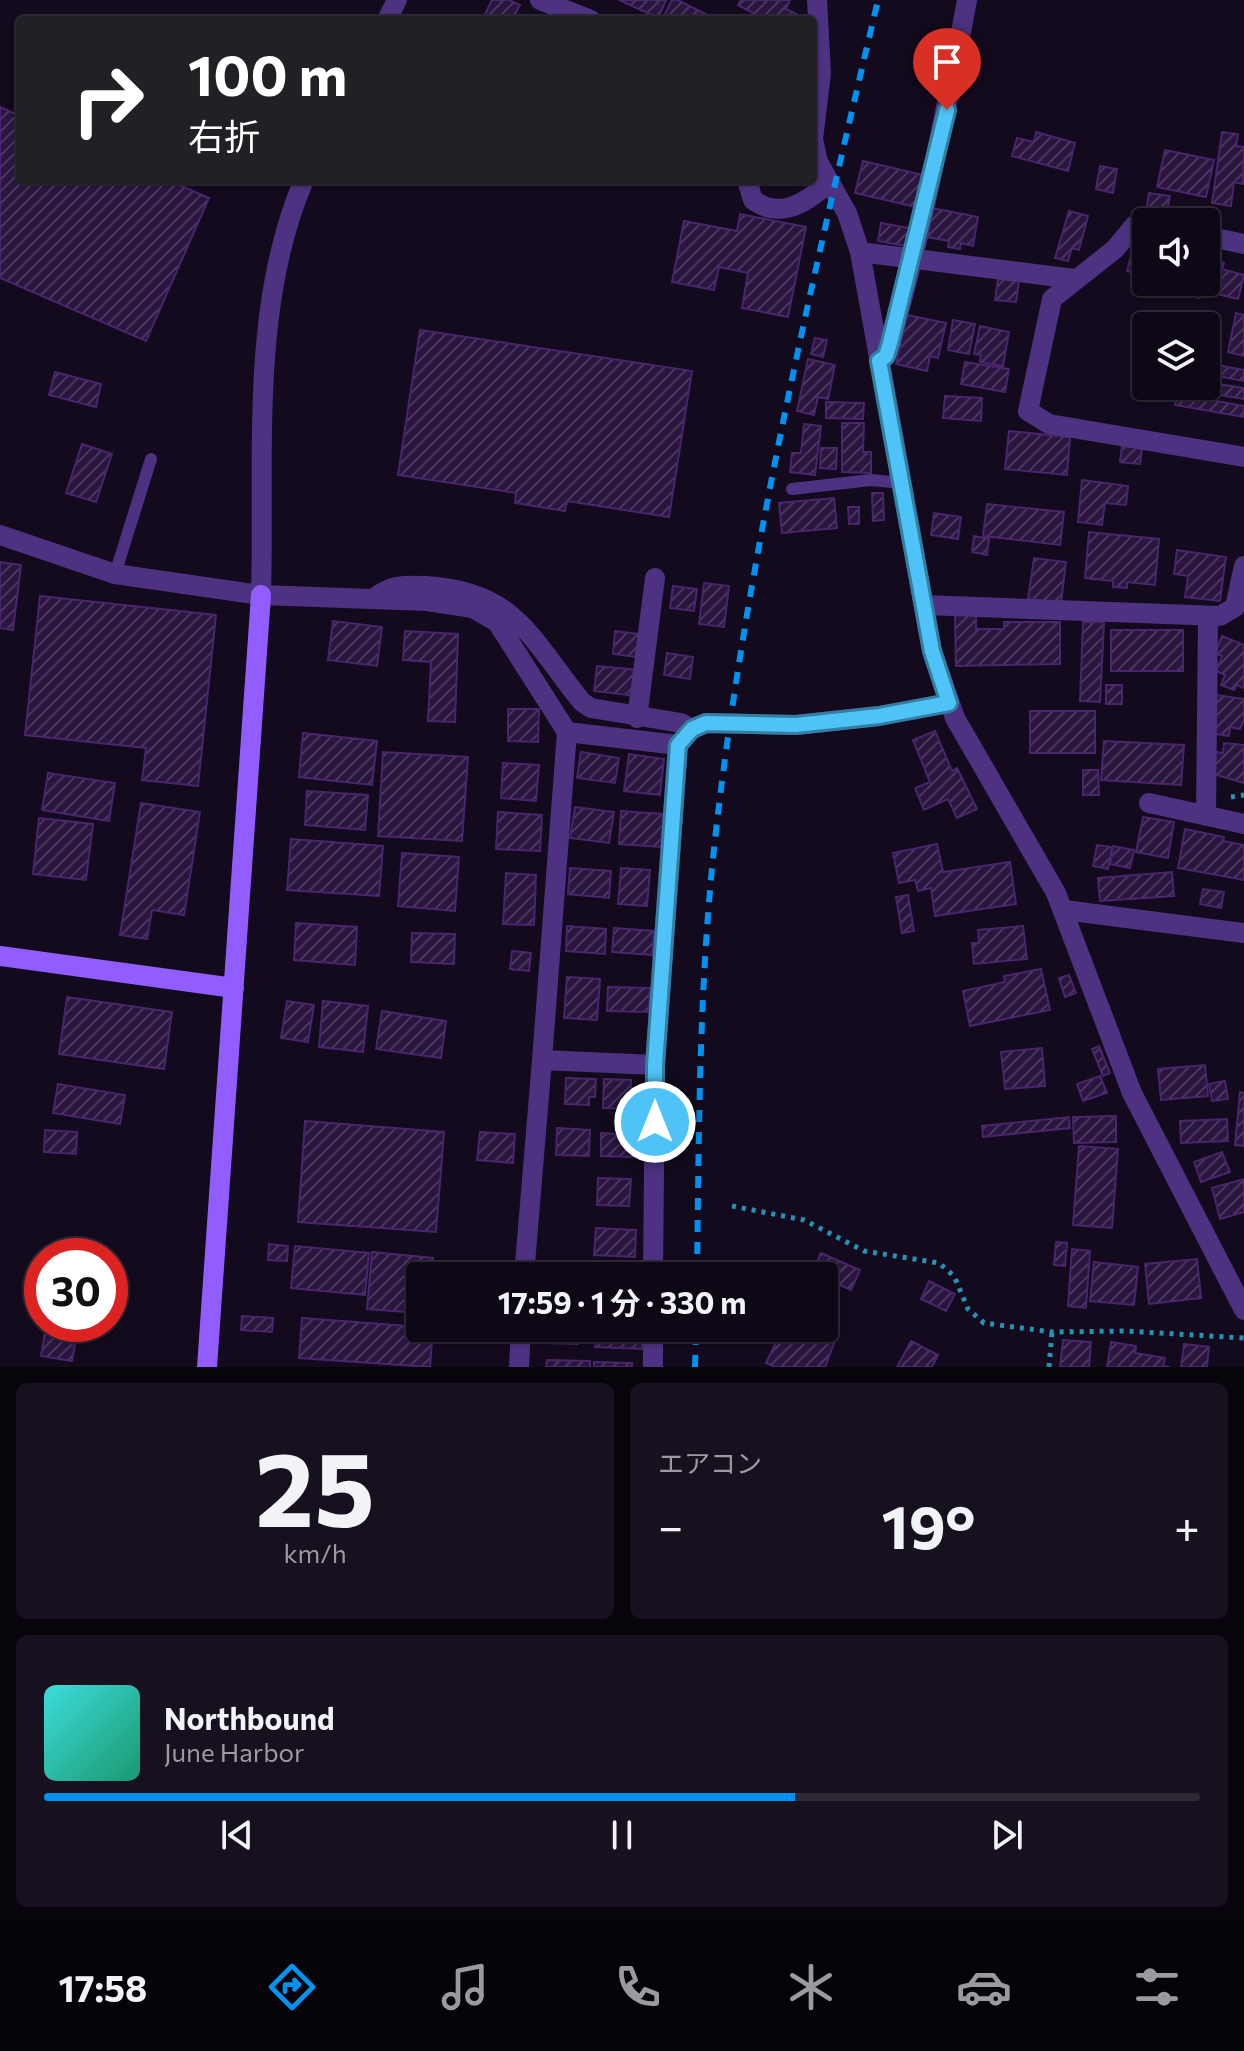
<!DOCTYPE html>
<html lang="ja">
<head>
<meta charset="utf-8">
<style>
	body { margin:0; font-family:Commissioner,"Noto Sans JP",sans-serif; background:#17111f; color:#f1f3f6; height:100vh; display:flex; flex-direction:column; font-size:30px; white-space:nowrap }
	* { box-sizing:border-box; margin:0 }
	p { font-size:26px; color:#9b9aa1 }
	.icon { flex:none; width:44px; height:44px; fill:none; stroke:currentColor; stroke-width:2; stroke-linecap:round; stroke-linejoin:round }
	.map { position:relative; height:1367px; overflow:hidden }
	.sheet { display:flex; flex-direction:column; gap:16px; padding:16px; background:#08040c; flex:1 }
	.sheet>* { flex:none }
	.banner { position:absolute; left:16px; top:16px; width:800px; height:168px; border-radius:8px; box-shadow:0 2px 6px #0004,0 0 0 2px #2e2935; background:#202124; color:#fff; overflow:hidden }
	.controls { position:absolute; left:1132px; top:208px; display:grid; gap:16px }
	.controls a { display:grid; place-items:center; width:88px; height:88px; border-radius:8px; background:#0e0816; box-shadow:0 2px 6px #0004,0 0 0 2px #2e2935; font-size:40px }
	.speed { position:absolute; left:24px; top:1238px; display:flex; gap:16px; font-size:40px; font-weight:700; text-align:center }
	.speed>* { display:grid; place-content:center; width:104px; height:104px; border-radius:50%; background:#0e0816; box-shadow:0 2px 6px #0004,0 0 0 2px #2e2935; line-height:1 }
	.speed .limit { border:12px solid #d22; background:#fff; color:#111 }
	.pin { position:absolute; display:grid; place-items:center; width:68px; height:68px; color:#fff; margin:-82px -34px; border-radius:50% 50% 50% 0; rotate:-45deg; box-shadow:0 0 8px #0007 }
	.pin .icon { rotate:45deg }
	.me { position:absolute; width:88px; margin:-44px; rotate:0deg; stroke-linejoin:round; filter:drop-shadow(0 0 6px #0008) }
	.turn { display:flex; align-items:center; gap:28px; height:168px; padding:0 40px; font-size:36px }
	.turn .icon { width:104px; height:104px; stroke-width:2.5 }
	.turn b { display:block; font-size:56px; line-height:68px }
	.big { font-size:60px; font-weight:700; line-height:1.1 }
	.sheet .tile { flex:1; display:flex; flex-direction:column; justify-content:center; gap:12px; min-width:0; padding:0 28px; border-radius:12px; background:#17111f }
	.sheet .dial { align-items:center; gap:0 }
	.dial b { font-size:104px; line-height:1 }
	.song { display:flex; align-items:center; gap:24px }
	.cover { width:96px; height:96px; border-radius:12px; background:linear-gradient(135deg,hsl(180 70% 55%),hsl(160 70% 35%)) }
	.played { height:8px; border-radius:4px; background:linear-gradient(90deg,#0092f1 65%,#2e2935 65%) }
	.keys { display:flex; justify-content:space-around; direction:ltr }
	.heat { display:flex; justify-content:space-between; align-items:center; font-size:44px; direction:ltr }
	.sheet .tiles { flex:1; display:grid; gap:16px; grid-template-columns:1fr 1fr }
	.tile:last-child { grid-column:span 2 }
	.trip { position:absolute; left:406px; top:1262px; width:432px; height:80px; border-radius:8px; background:#0e0816; box-shadow:0 2px 6px #0004,0 0 0 2px #2e2935; font-weight:700; line-height:80px; text-align:center }
	.menu { display:flex; height:128px; justify-content:space-around; align-items:center; background:#060309; color:#9b9aa1 }
	.menu .icon { width:56px; height:56px }
	.menu .current { color:#0092f1 }
	.menu b { font-size:36px; color:#f1f3f6 }
	.map>svg:first-child { display:block }
	.building { fill:url(#building-hatch); stroke:#49256d; stroke-width:2 }
	.lines { fill:none; stroke-linecap:round; stroke-linejoin:round }
	.path { stroke:#2493b5; stroke-width:5; stroke-dasharray:4 6; stroke-linecap:butt }
	.lane { stroke:#4c3280; stroke-width:12 }
	.street { stroke:#4c3280; stroke-width:20 }
	.secondary { stroke:#915dff; stroke-width:20 }
	.rail { stroke:#0092f1; stroke-width:6; stroke-dasharray:12 10; stroke-linecap:butt }
	.route-casing { stroke:#337fa1; stroke-width:20 }
	.route { stroke:#4fc3f7; stroke-width:14 }
</style>
</head>
<body>
<div class="map">
<svg width="1244" height="1367" viewBox="0 0 1244 1367">
	<defs>
		<pattern id="building-hatch" width="6" height="6" patternUnits="userSpaceOnUse" patternTransform="scale(2)"><rect width="6" height="6" fill="#2a153f"/><path d="M-1 1l2-2M0 6l6-6M5 7l2-2" fill="none" stroke="#48365c"/></pattern>
	</defs>
	<rect width="100%" height="100%" fill="#130a1d"/>
	<!-- building -->
	<path class="building" d="M492,0H509L520,5L515,14L527,20H482Z
		M619,0H666L658,18Z
		M672,0H678L715,19L662,20Z
		M741,0H790L786,9L804,18L766,20L738,5Z
		M0,107L20,116V180H168L209,198L146,341L0,278Z
		M1036,132L1075,143L1068,171L1012,156L1017,138L1034,142Z
		M1222,132L1238,134L1236,146L1244,147L1243,184L1234,182L1231,206L1212,203Z
		M1165,150L1214,160L1206,197L1157,187Z
		M863,161L923,175L916,207L855,193Z
		M1100,166L1117,169L1113,193L1096,189Z
		M1149,193L1170,196L1165,221L1145,217Z
		M932,208L978,217L973,246L961,243L960,249L948,247L949,241L926,237Z
		M1069,211L1088,216L1079,250L1072,248L1068,261L1055,258Z
		M740,214L806,227L788,317L742,308L748,273L719,267L714,290L672,282L684,221L737,231Z
		M881,223L909,228L906,246L878,241Z
		M1136,238L1146,240V276L1127,271Z
		M1206,259L1224,263L1222,269L1244,275L1238,299L1201,290L1199,298L1160,287L1161,282H1206Z
		M998,279L1019,281L1016,302L995,300Z
		M1236,313L1244,315V356L1228,352Z
		M907,315L946,323L938,358L930,356L927,371L896,364Z
		M953,320L975,324L969,354L948,350Z
		M980,326L1009,332L1003,366L980,362L981,355L974,354Z
		M420,330L692,371L669,517L567,501L565,511L515,503L516,493L398,475Z
		M815,338L827,340L823,357L811,354Z
		M808,359L835,365L828,399L818,397L814,415L797,411Z
		M965,362L1009,369L1005,392L961,384Z
		M1206,363L1244,370V381L1206,374Z
		M55,372L101,384L96,407L49,395Z
		M1206,382L1244,388V399L1178,388L1206,386Z
		M1177,394L1244,406V417L1175,405Z
		M945,396L982,398L981,421L943,418Z
		M826,402L864,403L863,419L826,418Z
		M842,423H864L863,452H871V473L842,472Z
		M804,424L821,426L815,475L790,472L792,453H801Z
		M1009,431L1070,437L1067,475L1005,469Z
		M82,444L112,454L96,502L66,493Z
		M1122,446L1142,448L1140,464L1120,462Z
		M821,448H837L836,469L820,468Z
		M1082,480L1128,486L1126,505L1105,503L1102,525L1078,522Z
		M872,493H883L884,520L873,521Z
		M834,498L837,528L782,533L779,503Z
		M987,504L1064,512L1060,545L983,536Z
		M848,507H859V524H849Z
		M934,513L961,517L958,539L931,535Z
		M1089,532L1159,539L1155,585L1127,582V588L1113,587V581L1085,578Z
		M974,536L989,539L987,555L972,552Z
		M1177,550L1226,557L1220,601L1185,597L1188,576L1174,574Z
		M1034,558L1066,562L1061,603L1028,599Z
		M0,562L21,565L13,630L0,628Z
		M704,583L729,586L724,627L699,624Z
		M673,586L697,589L694,611L670,608Z
		M40,596L216,615L198,786L142,780L146,748L25,735Z
		M955,615H976V629H1004V622H1060V664L956,666Z
		M333,621L382,627L377,666L328,660Z
		M1083,622H1104L1100,702L1080,701Z
		M1111,630H1183V671H1111Z
		M405,631L458,634L455,722L428,721L431,662L403,660Z
		M615,631L639,634L636,657L613,654Z
		M1222,636L1244,645V688L1237,685L1234,690L1221,685L1225,675L1216,671L1222,656L1215,653Z
		M667,653L693,657L690,679L664,675Z
		M597,666L638,670L635,696L594,691Z
		M1106,685H1122V704H1106Z
		M1216,695L1244,699V720L1240,729L1230,727L1229,736L1215,734Z
		M508,709H539L538,742L508,741Z
		M1030,711H1095V753H1030Z
		M935,731L952,771L957,768L977,809L957,818L948,799L924,810L915,788L930,782L913,740Z
		M303,733L377,741L372,785L299,777Z
		M1104,741L1184,745L1181,785L1101,780Z
		M1224,743L1244,745V783L1213,774L1216,752L1223,753Z
		M383,752L468,757L462,841L378,836Z
		M581,752L619,758L615,783L577,778Z
		M629,754L664,759L660,795L624,791Z
		M503,763L539,765L536,801L501,798Z
		M1083,770H1098L1099,795H1083Z
		M48,773L115,783L109,821L42,810Z
		M307,791L368,795L365,830L305,825Z
		M141,803L200,812L184,915L152,910L147,939L120,935Z
		M575,807L614,812L609,843L570,838Z
		M621,811L663,814L661,847L619,844Z
		M498,812L542,815L540,851L496,849Z
		M1143,817L1174,822L1168,858L1136,852Z
		M39,818L93,824L86,880L33,874Z
		M1185,829L1224,837L1223,841L1244,845V880L1178,868Z
		M291,839L383,846L379,896L287,890Z
		M937,844L943,872L1010,862L1016,904L935,916L931,888L918,891L915,880L899,883L893,853Z
		M1097,845L1112,847L1108,869L1093,866Z
		M1113,846L1134,850L1130,868L1110,864Z
		M402,853L459,857L455,911L398,906Z
		M570,868L611,871L609,898L568,894Z
		M621,868L650,870L647,906L618,904Z
		M1172,872L1174,896L1100,901L1098,878Z
		M506,873L536,875L534,925L503,924Z
		M1203,889L1224,892L1221,908L1200,904Z
		M908,895L914,931L902,933L896,897Z
		M296,923L357,927L355,965L294,960Z
		M567,926L606,929L605,954L566,951Z
		M1023,926L1027,959L974,964L972,943H979L978,930Z
		M614,928L654,931L652,955L612,952Z
		M412,933L455,934L454,964L411,962Z
		M512,951L531,953L529,971L510,969Z
		M1041,969L1050,1010L970,1026L963,991L1005,982L1004,976Z
		M1069,975L1076,993L1065,997L1059,978Z
		M567,977L600,979L597,1020L564,1018Z
		M608,987L650,988L649,1012L607,1011Z
		M67,997L172,1012L164,1069L59,1054Z
		M287,1001L314,1005L308,1042L281,1038Z
		M323,1001L368,1006L363,1052L319,1047Z
		M382,1011L446,1021L441,1058L376,1049Z
		M1099,1046L1110,1073L1103,1076L1092,1049Z
		M1042,1048L1045,1086L1005,1089L1001,1052Z
		M1205,1065L1208,1096L1161,1100L1158,1069Z
		M1100,1076L1107,1093L1083,1101L1077,1084Z
		M566,1078L596,1079L595,1097H589V1105L565,1104Z
		M604,1079L631,1080L630,1109L603,1108Z
		M1225,1081L1228,1099L1212,1101L1209,1084Z
		M58,1084L125,1095L120,1124L53,1113Z
		M1240,1092L1244,1093V1146L1235,1145Z
		M1116,1116V1142L1074,1143L1073,1117Z
		M1069,1117L1070,1128L983,1137L982,1126Z
		M1227,1119L1228,1141L1181,1143L1180,1121Z
		M305,1121L444,1132L436,1232L298,1222Z
		M557,1128L590,1130L589,1156L556,1155Z
		M45,1130L77,1132L76,1154L44,1152Z
		M480,1132L515,1134L513,1163L477,1160Z
		M601,1133L634,1135V1157L601,1156Z
		M1079,1146L1118,1149L1112,1228L1073,1225Z
		M1222,1152L1230,1172L1201,1182L1194,1162Z
		M598,1178L631,1179L629,1206L597,1205Z
		M1244,1179V1212L1220,1219L1212,1188Z
		M596,1228L636,1230L635,1257L594,1255Z
		M1056,1242L1067,1243L1065,1266L1054,1265Z
		M269,1244L288,1246L287,1261L268,1260Z
		M295,1246L369,1253L365,1295L291,1288Z
		M1072,1249L1090,1251L1086,1308L1068,1306Z
		M372,1252L433,1258L432,1276H420V1313L367,1309Z
		M821,1253L860,1270L851,1290L812,1273Z
		M1197,1259L1201,1298L1149,1304L1145,1264Z
		M1094,1262L1138,1267L1134,1305L1090,1301Z
		M929,1281L955,1294L946,1311L921,1299Z
		M242,1316L273,1318L272,1332L241,1330Z
		M302,1318L433,1328L430,1367L299,1358Z
		M548,1328H579L578,1344L547,1343Z
		M596,1328H643L642,1349L595,1347Z
		M783,1328H816L836,1338L825,1367H775L766,1363Z
		M45,1332L76,1338L72,1361L41,1356Z
		M1063,1340L1091,1342L1089,1367H1060Z
		M911,1341L938,1355L932,1367H897Z
		M1111,1342L1136,1346L1135,1353L1165,1358L1163,1366L1170,1367H1107Z
		M1184,1344L1209,1347L1207,1367H1181Z
		M547,1360L590,1361V1367H546Z
		M594,1362L632,1363V1367H594Z"/>
	<g class="lines">
		<!-- path -->
		<path class="path" d="M1231,797L1244,795
			M732,1206L804,1220L864,1251L939,1263L954,1276L968,1309L984,1323L1052,1332L1126,1331L1244,1338
			M1049,1367L1052,1332"/>
		<!-- lane -->
		<path class="lane" d="M792,489L871,480L902,483
			M115,574L151,459"/>
		<!-- street -->
		<path class="street" d="M540,0L591,20
			M817,0L821,73L813,139L818,162L847,213L860,252L932,651L955,718L1056,893L1132,1093L1244,1310
			M387,20L397,0
			M747,180L753,200C780,220 806,203 828,183
			M1146,224L1135,225L1115,249L1052,299L1028,411L1049,424L1244,457
			M1206,236L1244,244
			M860,252L1074,279
			M879,361C900,348 959,45 967,0
			M0,535L115,574L261,595L427,601L473,608L497,622L567,732L678,745L692,729L706,723L796,725L879,716L949,703
			M261,595C265,460 249,307 304,180
			M373,599C390,585 404,585 425,586C516,591 530,638 582,702L591,708L681,723L692,729
			M924,605L1220,616L1235,607L1244,566
			M637,718L655,578
			M567,732L542,1060L655,1065L678,745
			M1149,803L1244,824
			M1206,815L1208,616
			M1064,910L1244,933
			M524,1276L542,1060
			M653,1276L655,1065
			M519,1367L521,1328
			M653,1367V1328"/>
		<!-- secondary -->
		<path class="secondary" d="M0,956L234,988
			M207,1367L261,595"/>
		<!-- rail -->
		<path class="rail" d="M697,1276C699,1125 699,972 717,822C750,543 814,272 878,0
			M695,1367L696,1328"/>
	</g>
	<g class="lines">
		<!-- route casing -->
		<g class="route-casing">
			<path id="route" d="M655,1122V1065L678,745L692,729L706,723L796,725L879,716L949,703L932,651L879,361L886,356L890,343L947,110"/>
		</g>
		<!-- route -->
		<use href="#route" class="route"/>
	</g>
</svg>
<div class="controls">
<a><svg class="icon" aria-label="sound" viewBox="0 0 24 24"><path d="M4 9h4l5-4v14l-5-4H4zM17 9q2 3 0 6"/></svg></a>
<a><svg class="icon" aria-label="layers" viewBox="0 0 24 24"><path d="M12 4l9 5-9 5-9-5zM3 14l9 5 9-5"/></svg></a>
</div>
<div class="speed"><div class="limit">30</div></div>
<div class="pin" style="left:947px;top:110px;background:#d93025"><svg class="icon" aria-label="arrive" viewBox="0 0 24 24"><path d="M6 21V4h12l-3 4 3 4H6"/></svg></div>
<svg class="me" style="left:655px;top:1122px" viewBox="-20 -20 40 40"><circle r="17" fill="#4fc3f7" stroke="#fff" stroke-width="3"/><path d="M0-11L8 9 0 5-8 9z" fill="#fff"/></svg>
<div class="trip">17:59 · 1 分 · 330 m</div>
<div class="banner">
<div class="turn"><svg class="icon" aria-label="right" viewBox="0 0 24 24"><path d="M7 20v-9h11M14 6l5 5-5 5"/></svg><div><b>100 m</b>右折</div></div>
</div>
</div>
<section class="sheet">
<div class="tiles">
<div class="tile dial"><b>25</b><p>km/h</p></div>
<div class="tile"><p>エアコン</p>
<div class="heat"><a>−</a><b class="big">19°</b><a>+</a></div>
</div>
<div class="tile">
<div class="song"><i class="cover"></i><div><b>Northbound</b><p>June Harbor</p></div></div>
<div class="played"></div>
<div class="keys"><svg class="icon" aria-label="previous" viewBox="0 0 24 24"><path d="M18 5L8 12l10 7zM5 5v14"/></svg><svg class="icon" aria-label="pause" viewBox="0 0 24 24"><path d="M8 5v14M16 5v14"/></svg><svg class="icon" aria-label="next" viewBox="0 0 24 24"><path d="M6 5l10 7-10 7zM19 5v14"/></svg></div>
</div>
</div>
</section>
<nav class="menu">
<b>17:58</b>
<svg class="icon current" aria-label="directions" viewBox="0 0 24 24"><path d="M12 3l9 9-9 9-9-9zM9 14v-3h6M13 9l2 2-2 2"/></svg>
<svg class="icon" aria-label="music" viewBox="0 0 24 24"><path d="M9 18V5l10-2v13"/><circle cx="6" cy="18" r="3"/><circle cx="16" cy="16" r="3"/></svg>
<svg class="icon" aria-label="phone" viewBox="0 0 24 24"><path d="M5 4h4l2 5-3 2q2 4 5 5l2-3 5 2v4C11 20 4 13 5 4z"/></svg>
<svg class="icon" aria-label="climate" viewBox="0 0 24 24"><path d="M12 3v18M4 7l16 10M4 17L20 7"/></svg>
<svg class="icon" aria-label="car" viewBox="0 0 24 24"><path d="M5 17H2v-5l4-1 3-4h7l3 4 3 1v5h-3M9 17h6M6 11h13"/><circle cx="7" cy="17" r="2"/><circle cx="17" cy="17" r="2"/></svg>
<svg class="icon" aria-label="filters" viewBox="0 0 24 24"><path d="M4 7h16M4 17h16"/><circle cx="9" cy="7" r="2"/><circle cx="15" cy="17" r="2"/></svg>
</nav>
</body>
</html>
